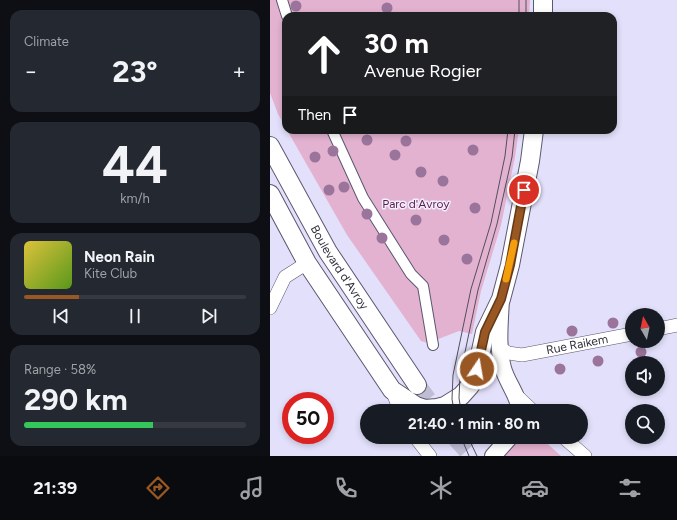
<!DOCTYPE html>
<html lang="en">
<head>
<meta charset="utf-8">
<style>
	body { margin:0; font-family:Figtree,sans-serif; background:#242831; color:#f1f3f6; height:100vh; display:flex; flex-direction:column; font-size:15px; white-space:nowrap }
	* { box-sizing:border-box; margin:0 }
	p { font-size:13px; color:#9ea1a6 }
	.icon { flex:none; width:22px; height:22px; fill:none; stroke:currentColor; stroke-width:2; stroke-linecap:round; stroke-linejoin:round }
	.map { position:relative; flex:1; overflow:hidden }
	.details { display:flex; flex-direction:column; gap:10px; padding:10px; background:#0d0f14; width:270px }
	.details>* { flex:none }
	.banner { position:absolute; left:12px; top:12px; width:335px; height:122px; border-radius:12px; box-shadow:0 2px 6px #0003; background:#202124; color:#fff; overflow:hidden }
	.needle { width:26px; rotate:351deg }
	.fabs { position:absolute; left:355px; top:308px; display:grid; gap:8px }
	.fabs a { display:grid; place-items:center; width:40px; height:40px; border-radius:50%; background:#171b24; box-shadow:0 2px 6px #0003; font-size:20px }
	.speed { position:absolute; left:12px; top:392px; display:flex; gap:8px; font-size:20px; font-weight:700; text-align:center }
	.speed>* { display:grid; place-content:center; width:52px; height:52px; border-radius:50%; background:#171b24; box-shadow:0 2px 6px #0003; line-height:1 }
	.speed .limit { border:6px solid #d22; background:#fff; color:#111 }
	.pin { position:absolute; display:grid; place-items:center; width:34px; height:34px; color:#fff; margin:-17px; border:2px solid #fff; border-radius:50%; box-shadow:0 1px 4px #0007 }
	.me { position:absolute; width:44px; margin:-22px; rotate:12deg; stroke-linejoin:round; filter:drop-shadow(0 0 3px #0008) }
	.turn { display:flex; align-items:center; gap:14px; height:84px; padding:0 16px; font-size:18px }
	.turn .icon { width:52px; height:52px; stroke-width:2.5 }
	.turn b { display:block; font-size:28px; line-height:34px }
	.then { display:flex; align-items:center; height:38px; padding:0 16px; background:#0003; gap:8px; font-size:15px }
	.big { font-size:30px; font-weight:700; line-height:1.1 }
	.details .widget { flex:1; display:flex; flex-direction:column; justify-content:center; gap:6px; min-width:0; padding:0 14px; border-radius:12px; background:#242831 }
	.details .dial { align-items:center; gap:0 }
	.dial b { font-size:52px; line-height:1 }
	.song { display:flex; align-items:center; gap:12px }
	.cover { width:48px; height:48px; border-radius:6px; background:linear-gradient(135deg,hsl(50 70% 55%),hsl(90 70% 35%)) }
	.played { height:4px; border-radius:2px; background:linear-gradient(90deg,#985723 25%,#363941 25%) }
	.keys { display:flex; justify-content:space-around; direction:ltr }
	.heat { display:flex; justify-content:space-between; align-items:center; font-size:22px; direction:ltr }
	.charge { height:6px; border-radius:3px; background:linear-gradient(90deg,#34c759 58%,#363941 0) }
	.trip { position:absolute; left:90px; top:404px; width:228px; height:40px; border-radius:20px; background:#171b24; box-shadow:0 2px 6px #0003; font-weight:700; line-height:40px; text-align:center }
	.tabs { display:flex; height:64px; justify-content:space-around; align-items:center; background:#090b0e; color:#9ea1a6 }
	.tabs .icon { width:28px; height:28px }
	.tabs .selected { color:#985723 }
	.tabs b { font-size:18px; color:#f1f3f6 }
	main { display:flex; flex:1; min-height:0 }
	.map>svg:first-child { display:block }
	.green { fill:#e3b2d0 }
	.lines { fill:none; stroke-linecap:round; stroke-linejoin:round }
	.secondary-tunnel { stroke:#bfbdd4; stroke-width:18; stroke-dasharray:18 9; stroke-linecap:butt }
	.pedestrian-casing { stroke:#5b576e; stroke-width:12 }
	.minor-casing { stroke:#5b576e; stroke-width:14 }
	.tertiary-casing { stroke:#5b576e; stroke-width:18 }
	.secondary-casing { stroke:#5b576e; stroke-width:20 }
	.pedestrian { stroke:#fff; stroke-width:10 }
	.minor { stroke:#fff; stroke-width:13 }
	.tertiary { stroke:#fff; stroke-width:16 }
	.secondary { stroke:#fff; stroke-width:18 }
	.tram { stroke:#51505d; stroke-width:1 }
	.tree { fill:#9b749b }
	.route-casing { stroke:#633917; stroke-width:10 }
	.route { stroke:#985723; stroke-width:7 }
	.slow { stroke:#f59e0b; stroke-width:7 }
	.labels { text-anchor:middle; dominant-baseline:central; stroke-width:3; stroke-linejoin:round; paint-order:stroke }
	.park-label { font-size:12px; fill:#601c4c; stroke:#f0eeff }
	.street-label { font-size:12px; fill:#31303a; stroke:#f0eeff }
</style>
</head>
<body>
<main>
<section class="details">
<div class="widget"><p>Climate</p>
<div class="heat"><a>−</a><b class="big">23°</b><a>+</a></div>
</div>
<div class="widget dial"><b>44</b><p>km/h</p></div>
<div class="widget">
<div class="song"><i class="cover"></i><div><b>Neon Rain</b><p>Kite Club</p></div></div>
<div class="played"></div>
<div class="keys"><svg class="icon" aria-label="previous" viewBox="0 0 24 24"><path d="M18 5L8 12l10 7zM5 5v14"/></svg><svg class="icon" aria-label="pause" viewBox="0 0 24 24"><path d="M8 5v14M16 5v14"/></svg><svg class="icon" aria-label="next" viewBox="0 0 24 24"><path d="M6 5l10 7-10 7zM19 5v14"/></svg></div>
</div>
<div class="widget"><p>Range · 58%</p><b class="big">290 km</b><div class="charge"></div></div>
</section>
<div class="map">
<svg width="407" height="456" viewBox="0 0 407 456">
	<rect width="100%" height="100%" fill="#e3e0fb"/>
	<!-- green -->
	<path class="green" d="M0,0H260L259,16H16V128L8,114L0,93Z
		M17,130H249L245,157L231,225L211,291L202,334L189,331L158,343L151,341L77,235Z
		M235,437H270L291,456H219Z"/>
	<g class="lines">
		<!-- secondary-tunnel -->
		<path class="secondary-tunnel" d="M147,385L166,411
			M185,437L202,456"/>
		<!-- pedestrian casing -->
		<g class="pedestrian-casing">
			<path id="pedestrian" d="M12,0L17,16
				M62,130L93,198L141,274L153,286L163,345"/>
		</g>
		<!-- minor casing -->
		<g class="minor-casing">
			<g id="minor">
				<path d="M0,308L15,277L37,263"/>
				<path d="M388,329L407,325"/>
				<path id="s1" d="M229,347L238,353L252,355L362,334"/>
				<path d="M122,390L130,411"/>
				<path d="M246,395L263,411"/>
				<path d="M145,437L160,456"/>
				<path d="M293,437L315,456"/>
			</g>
		</g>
		<!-- tertiary casing -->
		<g class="tertiary-casing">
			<path id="tertiary" d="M231,299C230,322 227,346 233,368C237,383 249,396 250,411
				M223,456L240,437"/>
		</g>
		<!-- secondary casing -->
		<g class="secondary-casing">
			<g id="secondary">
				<path d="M273,16V0"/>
				<path id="s2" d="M0,146L58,252L147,385"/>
				<path d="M0,194L37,263L122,390L146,406L155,409L167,408L175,406L191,396L200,386L207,369L215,332L231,299L240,265L260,161L264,130"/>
			</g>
		</g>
		<!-- pedestrian -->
		<use href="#pedestrian" class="pedestrian"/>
		<!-- minor -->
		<use href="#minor" class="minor"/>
		<!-- tertiary -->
		<use href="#tertiary" class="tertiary"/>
		<!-- secondary -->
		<use href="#secondary" class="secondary"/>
		<!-- tram -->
		<path class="tram" d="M249,16V0
			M256,16V0
			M184,411L182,399L183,375L201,289L221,223L235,156L238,130
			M191,411L189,398L190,376L208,290L227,224L242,157L245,130
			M191,437L199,456
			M198,437L207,456"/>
	</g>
	<!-- trees -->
	<g class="tree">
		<circle cx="26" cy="6" r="5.5"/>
		<circle cx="117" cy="8" r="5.5"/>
		<circle cx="97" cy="140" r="5.5"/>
		<circle cx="136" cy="141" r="5.5"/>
		<circle cx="203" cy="150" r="5.5"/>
		<circle cx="63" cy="151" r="5.5"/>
		<circle cx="125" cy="155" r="5.5"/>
		<circle cx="45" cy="157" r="5.5"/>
		<circle cx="151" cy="172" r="5.5"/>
		<circle cx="173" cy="181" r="5.5"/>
		<circle cx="74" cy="187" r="5.5"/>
		<circle cx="59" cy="190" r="5.5"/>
		<circle cx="205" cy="208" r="5.5"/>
		<circle cx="97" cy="214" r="5.5"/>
		<circle cx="146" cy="220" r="5.5"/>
		<circle cx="112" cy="238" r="5.5"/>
		<circle cx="174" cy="240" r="5.5"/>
		<circle cx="197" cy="259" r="5.5"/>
		<circle cx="343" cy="323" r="5.5"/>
		<circle cx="302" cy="331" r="5.5"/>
		<circle cx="371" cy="352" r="5.5"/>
		<circle cx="328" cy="361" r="5.5"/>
		<circle cx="290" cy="369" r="5.5"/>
	</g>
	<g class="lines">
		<!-- route casing -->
		<g class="route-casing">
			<path id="route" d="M207,369L215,332L231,299L240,265L254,190"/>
		</g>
		<!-- route -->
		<use href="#route" class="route"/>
		<!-- slow -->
		<path class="slow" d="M236,279L244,243"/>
	</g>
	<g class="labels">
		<!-- park labels -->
		<g class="park-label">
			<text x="146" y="204">Parc d'Avroy</text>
		</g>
		<!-- street labels -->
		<g class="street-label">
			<text stroke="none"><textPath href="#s2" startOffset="140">Boulevard d'Avroy</textPath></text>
			<text stroke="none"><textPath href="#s1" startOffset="81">Rue Raikem</textPath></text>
		</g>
	</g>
</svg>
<div class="fabs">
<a><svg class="needle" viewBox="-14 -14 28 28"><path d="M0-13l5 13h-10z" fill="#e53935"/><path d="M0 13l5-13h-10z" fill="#9ea1a6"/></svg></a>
<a><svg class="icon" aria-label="sound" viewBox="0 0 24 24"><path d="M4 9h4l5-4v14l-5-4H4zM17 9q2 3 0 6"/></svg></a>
<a><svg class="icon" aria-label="search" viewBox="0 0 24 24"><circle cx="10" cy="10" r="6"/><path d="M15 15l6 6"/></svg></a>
</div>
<div class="speed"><div class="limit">50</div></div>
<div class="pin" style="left:254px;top:190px;background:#d93025"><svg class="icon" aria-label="arrive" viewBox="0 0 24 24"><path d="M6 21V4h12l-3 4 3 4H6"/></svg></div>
<svg class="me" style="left:207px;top:369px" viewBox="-20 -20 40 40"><circle r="17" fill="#985723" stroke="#fff" stroke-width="3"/><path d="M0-11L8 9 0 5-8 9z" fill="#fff"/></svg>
<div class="trip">21:40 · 1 min · 80 m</div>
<div class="banner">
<div class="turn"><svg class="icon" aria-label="ahead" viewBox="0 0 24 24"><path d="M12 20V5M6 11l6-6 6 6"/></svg><div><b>30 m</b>Avenue Rogier</div></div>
<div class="then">Then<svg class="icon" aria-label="arrive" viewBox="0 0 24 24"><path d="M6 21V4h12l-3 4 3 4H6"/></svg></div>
</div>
</div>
</main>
<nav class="tabs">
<b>21:39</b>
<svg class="icon selected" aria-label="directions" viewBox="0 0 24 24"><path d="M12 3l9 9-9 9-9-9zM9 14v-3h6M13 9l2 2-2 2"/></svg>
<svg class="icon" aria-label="music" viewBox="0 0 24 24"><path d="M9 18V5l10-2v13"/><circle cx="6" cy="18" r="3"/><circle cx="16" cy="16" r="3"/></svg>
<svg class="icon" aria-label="phone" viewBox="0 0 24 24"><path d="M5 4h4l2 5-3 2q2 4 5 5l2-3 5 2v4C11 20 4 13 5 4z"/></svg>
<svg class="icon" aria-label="climate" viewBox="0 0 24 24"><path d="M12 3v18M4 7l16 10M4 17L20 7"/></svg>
<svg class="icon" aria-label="car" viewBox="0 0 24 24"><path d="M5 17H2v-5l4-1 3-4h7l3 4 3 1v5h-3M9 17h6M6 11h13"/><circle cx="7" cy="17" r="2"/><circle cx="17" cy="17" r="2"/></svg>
<svg class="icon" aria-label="filters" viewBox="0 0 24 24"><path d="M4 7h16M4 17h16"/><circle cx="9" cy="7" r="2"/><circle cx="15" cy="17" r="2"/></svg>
</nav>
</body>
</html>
